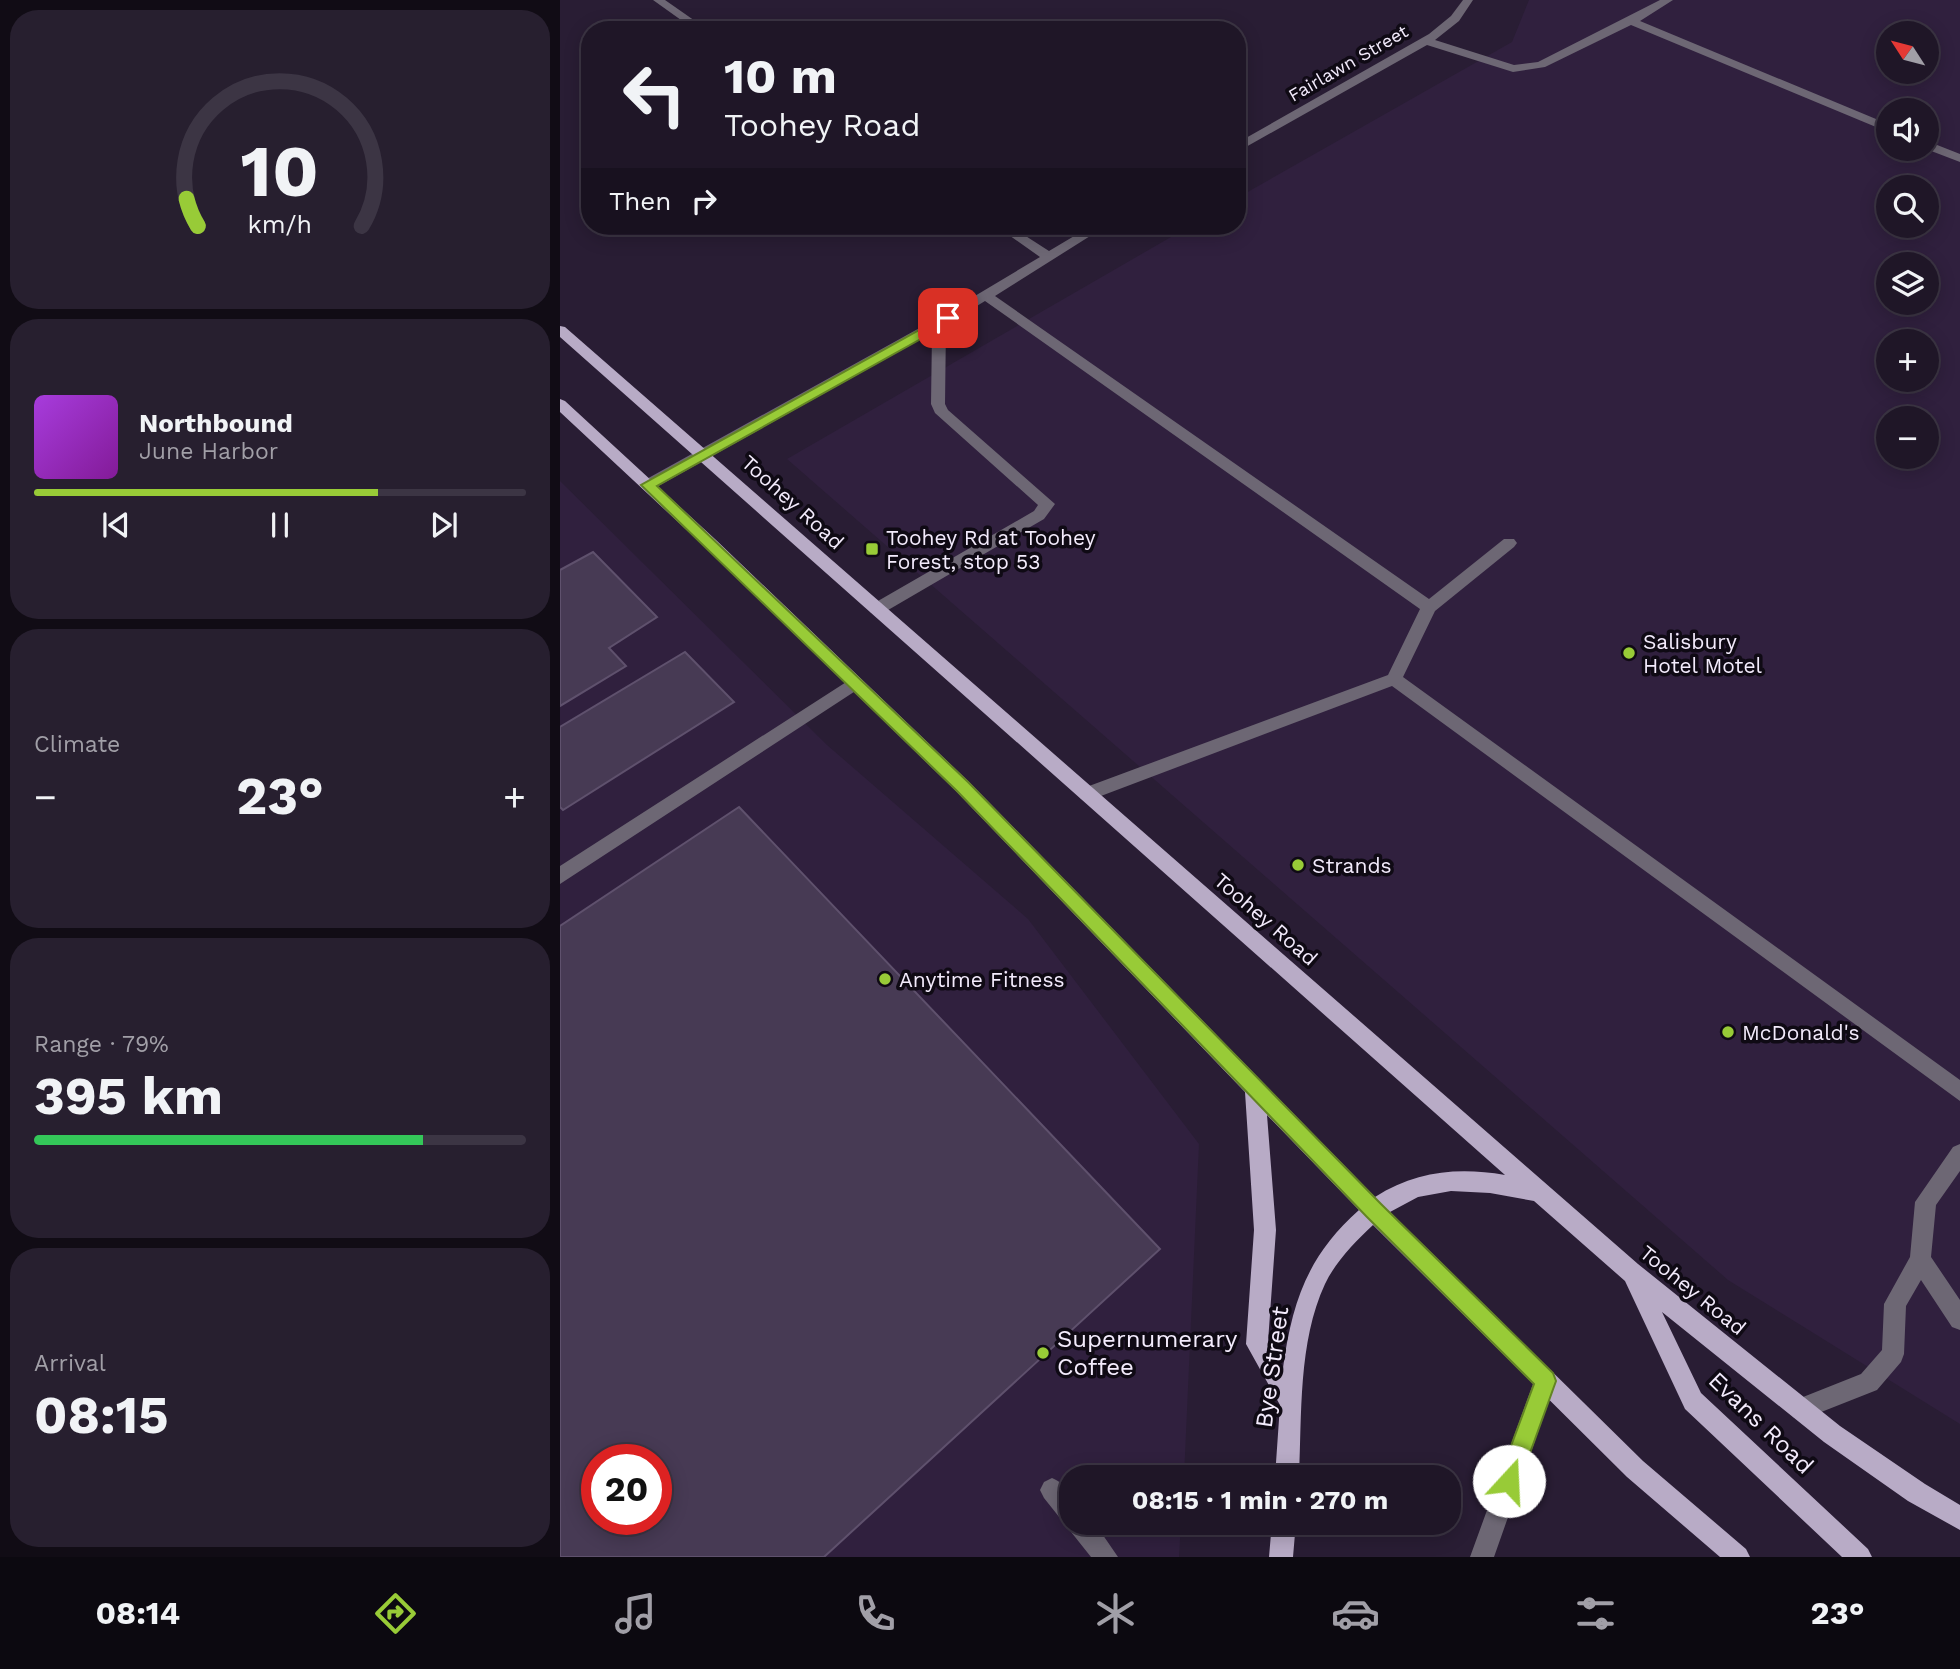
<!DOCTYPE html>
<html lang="en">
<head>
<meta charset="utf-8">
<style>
	body { margin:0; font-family:"Work Sans",sans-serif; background:#271f2f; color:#f1f3f6; height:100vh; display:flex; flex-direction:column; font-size:26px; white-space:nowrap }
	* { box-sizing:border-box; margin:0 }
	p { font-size:23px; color:#a19fa7 }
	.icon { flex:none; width:38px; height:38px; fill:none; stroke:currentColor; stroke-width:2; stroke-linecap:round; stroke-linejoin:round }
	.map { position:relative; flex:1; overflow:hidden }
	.sheet { display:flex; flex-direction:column; gap:10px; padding:10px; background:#110c15; width:560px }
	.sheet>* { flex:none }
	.top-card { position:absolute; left:21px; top:21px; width:665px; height:214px; border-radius:28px; box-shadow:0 4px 18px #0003,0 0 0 2px #3c3544; background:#1f1627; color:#f1f3f6; overflow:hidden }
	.needle { width:46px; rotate:306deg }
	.tools { position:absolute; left:1316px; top:21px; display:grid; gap:14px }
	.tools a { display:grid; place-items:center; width:63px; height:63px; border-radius:50%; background:#1f1627; box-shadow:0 4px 18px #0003,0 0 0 2px #3c3544; font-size:35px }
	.speed { position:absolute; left:21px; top:1444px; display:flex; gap:14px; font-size:35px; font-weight:700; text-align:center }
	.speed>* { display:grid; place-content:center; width:91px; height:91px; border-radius:50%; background:#1f1627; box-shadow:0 4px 18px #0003,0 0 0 2px #3c3544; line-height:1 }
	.speed .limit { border:10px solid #d22; background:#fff; color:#111 }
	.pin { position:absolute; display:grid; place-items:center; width:60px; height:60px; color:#fff; margin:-30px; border-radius:14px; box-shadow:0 4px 10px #0006 }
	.me { position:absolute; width:77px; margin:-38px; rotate:20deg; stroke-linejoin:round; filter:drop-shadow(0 0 5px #0008) }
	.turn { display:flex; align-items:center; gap:24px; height:147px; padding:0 28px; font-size:32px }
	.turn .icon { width:91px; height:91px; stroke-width:2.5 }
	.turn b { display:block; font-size:49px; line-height:60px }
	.then { display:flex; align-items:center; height:66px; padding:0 28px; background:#0003; gap:14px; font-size:26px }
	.big { font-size:52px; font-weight:700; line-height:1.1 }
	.sheet .tile { flex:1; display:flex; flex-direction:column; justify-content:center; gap:10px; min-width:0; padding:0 24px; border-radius:28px; background:#271f2f }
	.sheet .dial { align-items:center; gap:0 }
	.dial svg { height:182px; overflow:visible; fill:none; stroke:#3c3544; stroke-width:7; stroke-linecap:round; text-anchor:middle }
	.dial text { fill:#f1f3f6; stroke:none }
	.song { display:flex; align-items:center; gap:21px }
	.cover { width:84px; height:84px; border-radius:10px; background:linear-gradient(135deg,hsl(280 70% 55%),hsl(290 70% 35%)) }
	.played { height:7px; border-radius:4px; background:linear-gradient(90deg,#98cb37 70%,#3c3544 70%) }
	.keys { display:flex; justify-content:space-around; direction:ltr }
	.heat { display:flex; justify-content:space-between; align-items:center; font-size:38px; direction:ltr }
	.charge { height:10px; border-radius:5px; background:linear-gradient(90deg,#34c759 79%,#3c3544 0) }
	.trip { position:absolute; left:499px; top:1465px; width:402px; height:70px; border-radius:28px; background:#1f1627; box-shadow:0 4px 18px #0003,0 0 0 2px #3c3544; font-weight:700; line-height:70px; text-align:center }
	.dock { display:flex; height:112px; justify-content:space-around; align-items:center; background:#0c0910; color:#a19fa7 }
	.dock .icon { width:49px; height:49px }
	.dock .on { color:#98cb37 }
	.dock b { font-size:32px; color:#f1f3f6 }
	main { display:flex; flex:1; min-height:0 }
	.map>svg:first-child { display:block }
	.built { fill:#30203e; fill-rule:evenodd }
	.building { fill:#473a54; stroke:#5f516d; stroke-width:2; fill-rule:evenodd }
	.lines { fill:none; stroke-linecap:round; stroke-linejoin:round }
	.minor { fill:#6d6774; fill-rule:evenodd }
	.major { fill:#b8abc6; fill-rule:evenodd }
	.route { fill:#98cb37; stroke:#638424; stroke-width:2 }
	.poi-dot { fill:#98cb37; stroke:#0f0a14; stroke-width:2.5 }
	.labels { text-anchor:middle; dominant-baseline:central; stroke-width:7; stroke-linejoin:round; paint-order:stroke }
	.far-street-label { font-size:18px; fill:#f3ebfc; stroke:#0f0a14 }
	.street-label { font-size:21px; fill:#f3ebfc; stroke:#0f0a14 }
	.poi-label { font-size:21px; fill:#f3ebfc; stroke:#0f0a14; text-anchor:start }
	.near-poi-label { font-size:24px; fill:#f3ebfc; stroke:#0f0a14; text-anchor:start }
	.near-street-label { font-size:24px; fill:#f3ebfc; stroke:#0f0a14 }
</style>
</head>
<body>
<main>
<section class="sheet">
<div class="tile dial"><svg viewBox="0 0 100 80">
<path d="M14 69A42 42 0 1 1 86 69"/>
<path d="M14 69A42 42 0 0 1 9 57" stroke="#98cb37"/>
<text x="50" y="56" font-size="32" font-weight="700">10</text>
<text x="50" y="72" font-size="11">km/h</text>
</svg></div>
<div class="tile">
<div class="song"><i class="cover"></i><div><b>Northbound</b><p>June Harbor</p></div></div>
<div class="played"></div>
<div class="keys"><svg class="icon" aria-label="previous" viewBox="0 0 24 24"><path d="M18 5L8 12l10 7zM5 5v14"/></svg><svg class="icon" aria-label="pause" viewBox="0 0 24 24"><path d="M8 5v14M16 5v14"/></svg><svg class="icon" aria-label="next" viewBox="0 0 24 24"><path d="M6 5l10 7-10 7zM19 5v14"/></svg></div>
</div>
<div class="tile"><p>Climate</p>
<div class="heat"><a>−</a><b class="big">23°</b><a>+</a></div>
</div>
<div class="tile"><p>Range · 79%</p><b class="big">395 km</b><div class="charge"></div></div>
<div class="tile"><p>Arrival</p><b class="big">08:15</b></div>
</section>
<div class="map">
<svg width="1400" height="1557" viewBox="0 0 1400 1557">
	<rect width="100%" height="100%" fill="#291d34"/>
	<!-- built -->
	<path class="built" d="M969,0H1400V1424L1168,1280L227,459L630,226H677V198L952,42ZM1328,33H1367V72H1328ZM1328,110H1367V149H1328ZM1328,187H1367V226H1328ZM1328,264H1367V303H1328ZM1328,341H1367V380H1328ZM1328,418H1367V457H1328Z
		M0,481L267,745L468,919L639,1144L624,1477H511V1522L621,1523L619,1557H0ZM37,1460H96V1519H37Z"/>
	<!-- building -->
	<path class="building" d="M33,552L97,617L49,648L66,666L0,706V570Z
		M125,652L174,702L3,810L0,807V727Z
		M179,807L600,1249L264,1557H0V926ZM37,1460H96V1519H37Z"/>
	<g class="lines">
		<!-- minor -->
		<path class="minor" d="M93,0H105L148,30H135Z
			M903,0H913L899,21L875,40L954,65L978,62L1100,0H1113L1080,21L1328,124V132L1071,25L985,67L953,72L867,45L677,152V143L869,34L891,16Z
			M1367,141L1400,154V162L1366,149Z
			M436,226H450L489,251L531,226H546L435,296L869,599L944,539H954L957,543L954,547L875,611L843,677L1400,1080V1101L832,686L533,799L527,801L521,799L518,794L521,789L828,675L860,609L425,301L386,325L385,404L388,410L495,504L484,519L323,613H311L309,609L311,605L474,511L478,505L375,413L371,404L372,333L93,489H83L80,485L83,481L383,315L480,257Z
			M294,677L300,678L302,683L300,688L0,884V866Z
			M1400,1144V1171L1376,1205L1371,1257L1400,1300V1330L1392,1327L1361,1280L1346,1306L1344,1354L1341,1362L1317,1390L1241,1420L1233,1417L1230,1409L1233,1401L1301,1374L1322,1350L1324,1304L1350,1257L1355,1202L1393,1147Z
			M985,1370L993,1373L996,1381L934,1557H910L974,1381L977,1373Z
			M492,1478C513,1487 511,1503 511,1522H534L558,1557H531L484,1498L480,1490L484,1482Z"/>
		<!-- major -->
		<path class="major" d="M0,326L5,327L1078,1264L1280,1426L1365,1484L1400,1505V1530L1348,1501L1264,1442L1102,1312L1141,1393L1308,1549L1312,1557H1282L1125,1409L1065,1281L974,1201L930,1193L891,1191L858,1197L830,1212L1083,1461L1186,1549L1190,1557H1160L1067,1477L813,1225C795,1242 776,1261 765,1284C738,1342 742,1415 739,1477H715L720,1405L686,1344L694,1230L685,1092L396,791L146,548L0,412V399L5,401L156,540L408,781L815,1197C856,1171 898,1167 945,1175L0,337ZM707,1115L799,1210C748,1255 732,1302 723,1368L708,1342L716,1230Z
			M712,1522H736L733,1557H709Z"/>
	</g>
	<!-- route -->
	<path class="route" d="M388,314L395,318L393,321L97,486L408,782L821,1204L993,1373L996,1381L957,1489L949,1492L941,1489L938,1481L974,1384L807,1217L397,791L81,485Z"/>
	<!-- markers -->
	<g class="poi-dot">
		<rect x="305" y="542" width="14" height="14" rx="3.5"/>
		<circle cx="1069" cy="653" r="7"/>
		<circle cx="738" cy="865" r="7"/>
		<circle cx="325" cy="979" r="7"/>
		<circle cx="1168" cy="1032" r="7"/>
		<circle cx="483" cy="1353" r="7"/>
	</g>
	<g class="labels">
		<!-- far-street labels -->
		<g class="far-street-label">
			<text transform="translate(788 63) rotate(-30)">Fairlawn Street</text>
		</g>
		<!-- street labels -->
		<g class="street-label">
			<text transform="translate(233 502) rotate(42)">Toohey Road</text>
			<text transform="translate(706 919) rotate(41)">Toohey Road</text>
			<text transform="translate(1133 1290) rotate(39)">Toohey Road</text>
		</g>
		<!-- poi labels -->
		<g class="poi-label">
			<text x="326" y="537">Toohey Rd at Toohey<tspan x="326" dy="24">Forest, stop 53</tspan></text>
			<text x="1083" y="641">Salisbury<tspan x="1083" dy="24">Hotel Motel</tspan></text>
			<text x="752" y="865">Strands</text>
			<text x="339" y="979">Anytime Fitness</text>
			<text x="1182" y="1032">McDonald's</text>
		</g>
		<!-- near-poi labels -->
		<g class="near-poi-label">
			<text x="497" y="1339">Supernumerary<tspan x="497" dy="28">Coffee</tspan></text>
		</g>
		<!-- near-street labels -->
		<g class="near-street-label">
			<text transform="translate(712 1367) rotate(-82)">Bye Street</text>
			<text transform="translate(1201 1423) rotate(44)">Evans Road</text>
		</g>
	</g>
</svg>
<div class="tools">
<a><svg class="needle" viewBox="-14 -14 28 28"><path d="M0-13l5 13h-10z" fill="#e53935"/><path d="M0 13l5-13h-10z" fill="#a19fa7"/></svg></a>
<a><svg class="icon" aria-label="sound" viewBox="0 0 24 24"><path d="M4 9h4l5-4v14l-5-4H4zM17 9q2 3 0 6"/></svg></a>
<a><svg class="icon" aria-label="search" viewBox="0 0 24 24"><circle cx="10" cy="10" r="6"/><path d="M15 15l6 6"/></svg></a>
<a><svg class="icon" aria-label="layers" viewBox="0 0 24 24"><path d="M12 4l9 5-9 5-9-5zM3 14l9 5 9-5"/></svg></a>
<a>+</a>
<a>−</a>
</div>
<div class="speed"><div class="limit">20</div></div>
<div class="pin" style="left:388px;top:318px;background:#d93025"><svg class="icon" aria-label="arrive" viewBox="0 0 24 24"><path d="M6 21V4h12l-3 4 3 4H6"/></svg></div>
<svg class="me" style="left:949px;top:1481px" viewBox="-20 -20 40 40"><circle r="19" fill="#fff"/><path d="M0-13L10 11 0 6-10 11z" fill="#98cb37"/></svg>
<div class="trip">08:15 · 1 min · 270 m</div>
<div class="top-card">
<div class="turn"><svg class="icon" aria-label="left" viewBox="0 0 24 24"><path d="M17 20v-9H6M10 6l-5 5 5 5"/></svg><div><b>10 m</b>Toohey Road</div></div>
<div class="then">Then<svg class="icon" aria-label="right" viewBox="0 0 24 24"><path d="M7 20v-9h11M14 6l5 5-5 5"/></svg></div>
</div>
</div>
</main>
<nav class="dock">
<b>08:14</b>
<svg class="icon on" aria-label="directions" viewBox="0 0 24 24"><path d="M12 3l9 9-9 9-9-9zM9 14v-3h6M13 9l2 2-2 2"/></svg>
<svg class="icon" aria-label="music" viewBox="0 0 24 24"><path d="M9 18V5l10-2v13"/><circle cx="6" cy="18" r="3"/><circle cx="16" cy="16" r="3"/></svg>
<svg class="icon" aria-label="phone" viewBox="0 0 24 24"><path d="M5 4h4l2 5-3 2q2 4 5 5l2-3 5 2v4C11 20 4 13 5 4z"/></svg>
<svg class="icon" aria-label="climate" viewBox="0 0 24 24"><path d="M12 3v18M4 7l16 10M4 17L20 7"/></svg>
<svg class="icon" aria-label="car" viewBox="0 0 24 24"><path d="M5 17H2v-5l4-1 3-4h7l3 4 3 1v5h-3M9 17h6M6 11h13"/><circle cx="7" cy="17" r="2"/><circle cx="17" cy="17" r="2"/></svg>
<svg class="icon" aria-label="filters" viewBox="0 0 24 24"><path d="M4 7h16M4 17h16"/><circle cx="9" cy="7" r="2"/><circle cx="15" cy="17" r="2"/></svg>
<b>23°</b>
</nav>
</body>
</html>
